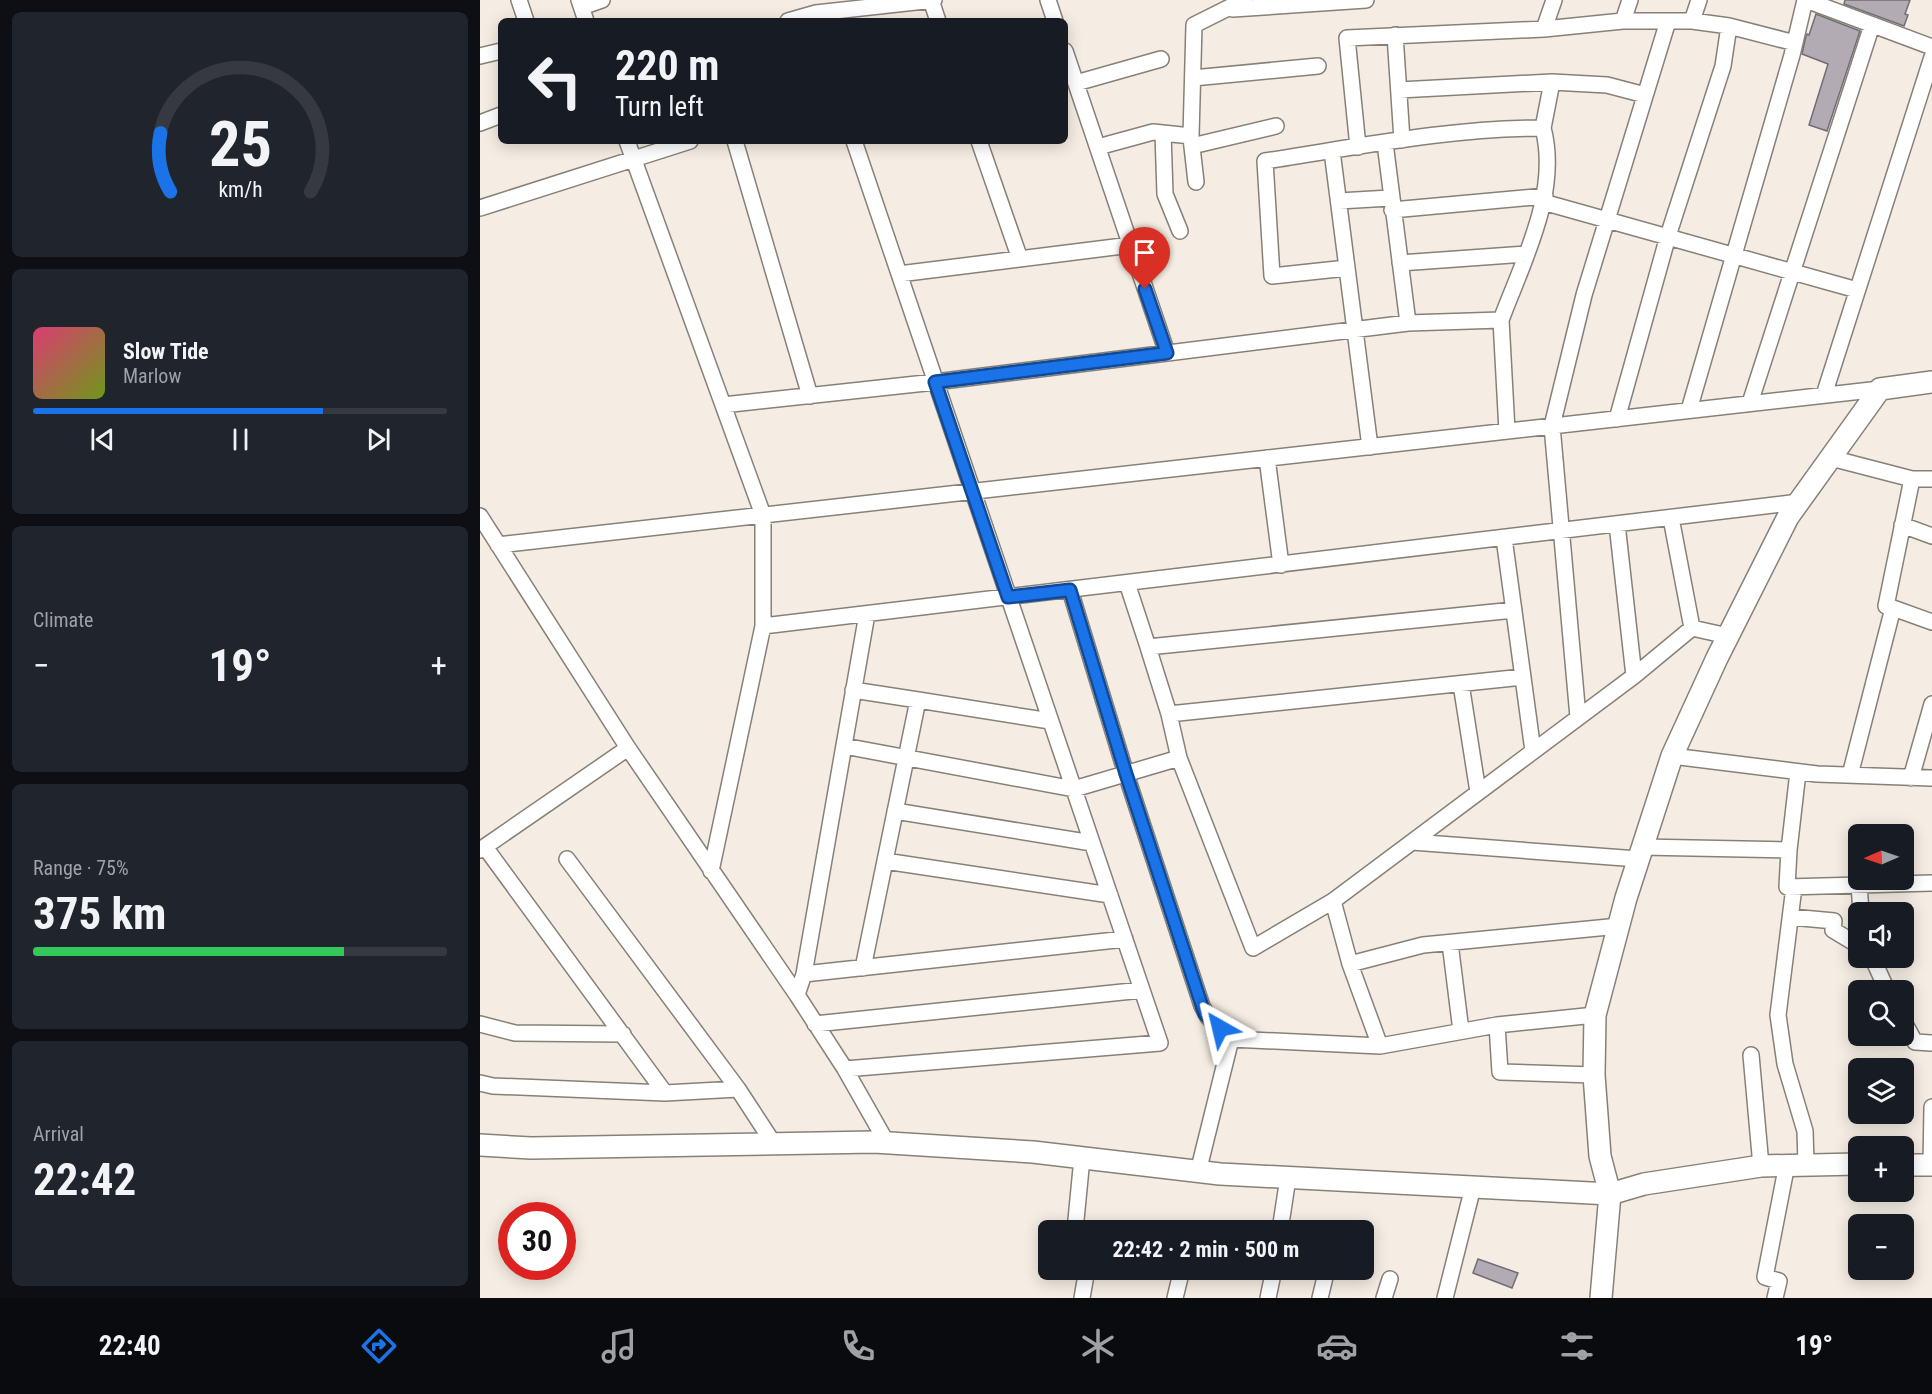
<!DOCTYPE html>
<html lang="en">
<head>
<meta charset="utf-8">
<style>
	body { margin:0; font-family:"Roboto Condensed",sans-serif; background:#20242c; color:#f1f3f6; height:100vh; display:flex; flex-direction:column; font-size:22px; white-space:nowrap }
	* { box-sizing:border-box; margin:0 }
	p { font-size:20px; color:#9ea1a6 }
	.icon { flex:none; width:33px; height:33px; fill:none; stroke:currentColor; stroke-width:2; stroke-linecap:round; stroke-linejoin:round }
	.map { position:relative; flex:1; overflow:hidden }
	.sheet { display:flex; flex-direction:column; gap:12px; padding:12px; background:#0d0f14; width:480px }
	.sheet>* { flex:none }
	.top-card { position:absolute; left:18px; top:18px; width:570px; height:126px; border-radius:9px; box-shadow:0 3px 15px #0003; background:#171b24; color:#f1f3f6; overflow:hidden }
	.needle { width:39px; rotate:268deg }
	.controls { position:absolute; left:1368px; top:824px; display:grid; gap:12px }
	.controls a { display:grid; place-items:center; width:66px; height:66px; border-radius:9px; background:#171b24; box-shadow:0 3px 15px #0003; font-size:30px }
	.speed { position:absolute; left:18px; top:1202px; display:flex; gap:12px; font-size:30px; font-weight:700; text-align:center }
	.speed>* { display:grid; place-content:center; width:78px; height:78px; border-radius:50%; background:#171b24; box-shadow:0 3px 15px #0003; line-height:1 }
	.speed .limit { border:9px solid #d22; background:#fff; color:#111 }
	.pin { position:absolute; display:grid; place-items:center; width:51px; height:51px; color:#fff; margin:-62px -26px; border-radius:50% 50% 50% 0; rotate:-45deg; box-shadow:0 0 6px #0007 }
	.pin .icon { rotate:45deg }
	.me { position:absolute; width:66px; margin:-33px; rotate:323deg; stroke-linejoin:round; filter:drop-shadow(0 0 4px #0008) }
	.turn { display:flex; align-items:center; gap:21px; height:126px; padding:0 18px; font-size:27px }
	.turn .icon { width:78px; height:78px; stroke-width:2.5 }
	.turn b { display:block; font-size:42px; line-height:51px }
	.big { font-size:45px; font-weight:700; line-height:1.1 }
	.sheet .widget { flex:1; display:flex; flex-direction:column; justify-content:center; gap:9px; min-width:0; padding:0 21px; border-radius:9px; background:#20242c }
	.sheet .dial { align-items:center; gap:0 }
	.dial svg { height:156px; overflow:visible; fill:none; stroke:#363941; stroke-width:7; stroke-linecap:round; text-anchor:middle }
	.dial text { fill:#f1f3f6; stroke:none }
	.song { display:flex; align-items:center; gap:18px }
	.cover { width:72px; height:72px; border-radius:9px; background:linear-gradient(135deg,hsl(340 70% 55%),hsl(80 70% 35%)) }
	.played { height:6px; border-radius:3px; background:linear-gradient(90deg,#1a73e8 70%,#363941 70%) }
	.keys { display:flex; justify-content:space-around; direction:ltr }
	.heat { display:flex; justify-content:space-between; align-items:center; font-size:33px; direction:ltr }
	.charge { height:9px; border-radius:4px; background:linear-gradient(90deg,#34c759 75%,#363941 0) }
	.trip { position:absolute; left:558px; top:1220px; width:336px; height:60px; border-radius:9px; background:#171b24; box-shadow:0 3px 15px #0003; font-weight:700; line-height:60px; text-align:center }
	.dock { display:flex; height:96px; justify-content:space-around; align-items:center; background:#090b0e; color:#9ea1a6 }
	.dock .icon { width:42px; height:42px }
	.dock .selected { color:#1a73e8 }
	.dock b { font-size:27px; color:#f1f3f6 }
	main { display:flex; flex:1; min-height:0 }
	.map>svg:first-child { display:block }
	.building { fill:#b2abb4; stroke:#726c74; stroke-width:1.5 }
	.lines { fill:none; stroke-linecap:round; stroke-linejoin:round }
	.street-casing { stroke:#878077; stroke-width:18 }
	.secondary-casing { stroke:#878077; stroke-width:24 }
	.street { stroke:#fff; stroke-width:15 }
	.secondary { stroke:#fff; stroke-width:21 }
	.route-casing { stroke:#114b97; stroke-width:15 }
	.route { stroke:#1a73e8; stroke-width:10 }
</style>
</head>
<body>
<main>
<section class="sheet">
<div class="widget dial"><svg viewBox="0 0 100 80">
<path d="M14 69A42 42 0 1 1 86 69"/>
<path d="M14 69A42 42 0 0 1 9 39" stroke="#1a73e8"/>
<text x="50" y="56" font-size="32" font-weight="700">25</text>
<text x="50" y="72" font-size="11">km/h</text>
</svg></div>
<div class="widget">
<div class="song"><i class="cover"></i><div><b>Slow Tide</b><p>Marlow</p></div></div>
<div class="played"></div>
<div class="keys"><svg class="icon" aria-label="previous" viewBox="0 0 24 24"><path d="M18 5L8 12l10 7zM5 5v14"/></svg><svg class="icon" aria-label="pause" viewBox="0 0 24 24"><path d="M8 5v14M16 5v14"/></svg><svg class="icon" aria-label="next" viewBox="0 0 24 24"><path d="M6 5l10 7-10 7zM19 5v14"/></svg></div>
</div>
<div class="widget"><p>Climate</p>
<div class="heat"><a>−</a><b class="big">19°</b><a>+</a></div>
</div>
<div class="widget"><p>Range · 75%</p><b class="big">375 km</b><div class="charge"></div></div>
<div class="widget"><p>Arrival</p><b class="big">22:42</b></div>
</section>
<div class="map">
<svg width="1452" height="1298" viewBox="0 0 1452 1298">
	<rect width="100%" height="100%" fill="#f5ede3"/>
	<!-- building -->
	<path class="building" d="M1365,0H1430L1425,14L1428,15L1424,26L1364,4Z
		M1336,14L1380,31L1347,131L1329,125L1348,64L1322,54L1326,36L1327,34L1329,35Z
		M998,1259L1038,1273L1032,1288L993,1273Z"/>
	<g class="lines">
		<!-- street casing -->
		<g class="street-casing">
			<path id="street" d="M39,0L46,21
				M99,0L106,21
				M451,0L458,21
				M568,0L575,21
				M1326,0L1452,47
				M102,7L122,0
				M753,9L886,0
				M308,21L336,13L454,0
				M1141,21H1212L1249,26L1315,43
				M1212,21L1219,0
				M1064,29L1143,21L1150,0
				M915,35L922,140
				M585,51L687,353
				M0,56L21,51
				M713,78L838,66
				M596,83L681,59
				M919,90L1072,82L1127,85L1165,95
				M0,123L21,115
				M1063,128L1072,82
				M683,133L685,194L700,231
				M711,138L716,182
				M147,141L283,515V626L231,871
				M255,141L330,396
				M499,141L540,259
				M905,143L928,323
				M712,146L796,126
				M618,147L673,132L711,136L714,25L764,0
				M878,147L867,38L1064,29L1074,0
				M852,151L890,447
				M859,201L910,198
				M1063,202L1377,290
				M0,208L210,141
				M912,210L1065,196
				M920,263L1046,254
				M867,268L792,276L785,161C877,147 970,128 1063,128C1080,192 1043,261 1021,320
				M419,274L651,245
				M1344,395L1452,57
				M1270,403L1392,25
				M243,405L455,382L928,323L1021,320L1027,431
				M1209,410L1312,55L1325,0
				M1137,419L1188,236L1243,66L1249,26
				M787,458L801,565
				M1351,458L1432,479L1406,606L1413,608
				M1432,479H1452
				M0,516L148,748L317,995L365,1069L407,1143
				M1137,524L1154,676
				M1422,525L1452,536
				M1024,538L1053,751
				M18,545L1400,389
				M647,583L668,647L1034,610
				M590,590L646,774L722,1006L728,1017L751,1039
				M283,626L1319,502
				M1212,628L1248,636
				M668,647L689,714L1043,677
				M981,684L998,792
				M373,690L438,700L383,968
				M438,700L570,721
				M1098,717L1072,426L1104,295L1188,21
				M364,746L594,789L699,758L689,714
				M1192,756L1337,774L1452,778
				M699,758L773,948L853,901
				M1370,775L1413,608L1452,622
				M1431,778L1452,704
				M415,811L612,843
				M932,842L1158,859
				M1162,847L1309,850L1307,887L1452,883
				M0,850L148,748
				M1309,850L1318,772
				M87,859L258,1089L185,1093
				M405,861L630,895
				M1379,885L1381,912
				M1314,887L1298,1015L1305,1064L1325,1131L1326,1164
				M1311,917L1354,921L1353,930L1378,945
				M970,943L981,1031
				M1392,957L1407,990
				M870,964L943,945L1139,926
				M324,974L645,939
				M317,995L324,974L387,614
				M1424,1022L1435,1042L1452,1043
				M0,1024L35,1033L143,1034
				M335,1024L662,990
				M1017,1025L1020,1072L1114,1075
				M900,1046L1017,1025L1115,1015
				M1271,1055L1281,1166
				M365,1069L680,1043L374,141
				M0,1083L13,1086L185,1093L5,847
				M258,1089L294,1144
				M1451,1165L1452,1107
				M718,1172L751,1039L900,1046L870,964L853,901L1154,676L1212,628L1191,518
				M595,1230L602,1158
				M800,1230L808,1178
				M602,1298L607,1269
				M695,1298L702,1269
				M788,1298L794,1269
				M840,1298L847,1269
				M904,1298L910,1279
				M965,1298L993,1187
				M1295,1298L1299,1281L1285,1277L1307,1164"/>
		</g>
		<!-- secondary casing -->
		<g class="secondary-casing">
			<path id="secondary" d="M0,1145L51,1148L394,1142L553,1152L740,1174L1130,1194L1164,1184L1281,1166L1378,1164
				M1424,1165H1452
				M1121,1298L1130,1194L1120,1156L1114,1075L1115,1015L1146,898L1192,756L1237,658L1308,517L1400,389L1452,382"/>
		</g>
		<!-- street -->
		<use href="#street" class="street"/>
		<!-- secondary -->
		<use href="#secondary" class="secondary"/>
	</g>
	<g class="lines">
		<!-- route casing -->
		<g class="route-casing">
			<path id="route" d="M665,289L687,353L455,382L528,597L590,590L646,774L722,1006L725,1014L740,1028"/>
		</g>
		<!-- route -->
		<use href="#route" class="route"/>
	</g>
</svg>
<div class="controls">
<a><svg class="needle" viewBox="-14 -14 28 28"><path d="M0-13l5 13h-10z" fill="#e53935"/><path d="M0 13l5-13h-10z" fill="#9ea1a6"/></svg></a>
<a><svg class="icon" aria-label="sound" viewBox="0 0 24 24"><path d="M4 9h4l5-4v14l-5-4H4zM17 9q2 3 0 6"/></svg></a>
<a><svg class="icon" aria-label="search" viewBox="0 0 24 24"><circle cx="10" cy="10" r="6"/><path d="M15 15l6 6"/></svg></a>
<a><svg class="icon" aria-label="layers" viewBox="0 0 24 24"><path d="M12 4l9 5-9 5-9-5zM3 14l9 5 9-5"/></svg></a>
<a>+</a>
<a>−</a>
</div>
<div class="speed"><div class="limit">30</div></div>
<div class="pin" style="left:665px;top:289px;background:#d93025"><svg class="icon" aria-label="arrive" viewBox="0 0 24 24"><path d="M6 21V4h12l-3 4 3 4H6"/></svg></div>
<svg class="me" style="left:740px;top:1028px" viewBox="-20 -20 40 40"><path d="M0-17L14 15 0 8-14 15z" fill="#1a73e8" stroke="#fff" stroke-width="4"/></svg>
<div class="trip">22:42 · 2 min · 500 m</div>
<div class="top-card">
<div class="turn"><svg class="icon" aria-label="left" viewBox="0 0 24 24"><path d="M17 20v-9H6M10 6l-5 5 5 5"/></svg><div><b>220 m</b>Turn left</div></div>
</div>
</div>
</main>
<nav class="dock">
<b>22:40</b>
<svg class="icon selected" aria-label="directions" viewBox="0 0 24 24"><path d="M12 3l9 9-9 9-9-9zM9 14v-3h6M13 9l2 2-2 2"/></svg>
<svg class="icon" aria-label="music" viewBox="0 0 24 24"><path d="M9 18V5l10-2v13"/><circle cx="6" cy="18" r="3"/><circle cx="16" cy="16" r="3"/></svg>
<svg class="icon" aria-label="phone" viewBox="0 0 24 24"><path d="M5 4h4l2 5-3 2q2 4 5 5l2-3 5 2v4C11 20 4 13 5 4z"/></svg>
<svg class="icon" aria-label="climate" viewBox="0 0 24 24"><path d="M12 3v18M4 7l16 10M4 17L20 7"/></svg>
<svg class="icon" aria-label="car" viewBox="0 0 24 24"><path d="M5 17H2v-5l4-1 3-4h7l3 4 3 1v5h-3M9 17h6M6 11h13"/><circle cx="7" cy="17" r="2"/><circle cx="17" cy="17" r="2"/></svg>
<svg class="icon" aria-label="filters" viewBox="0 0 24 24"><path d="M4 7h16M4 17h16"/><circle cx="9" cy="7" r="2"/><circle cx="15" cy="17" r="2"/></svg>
<b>19°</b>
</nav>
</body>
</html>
